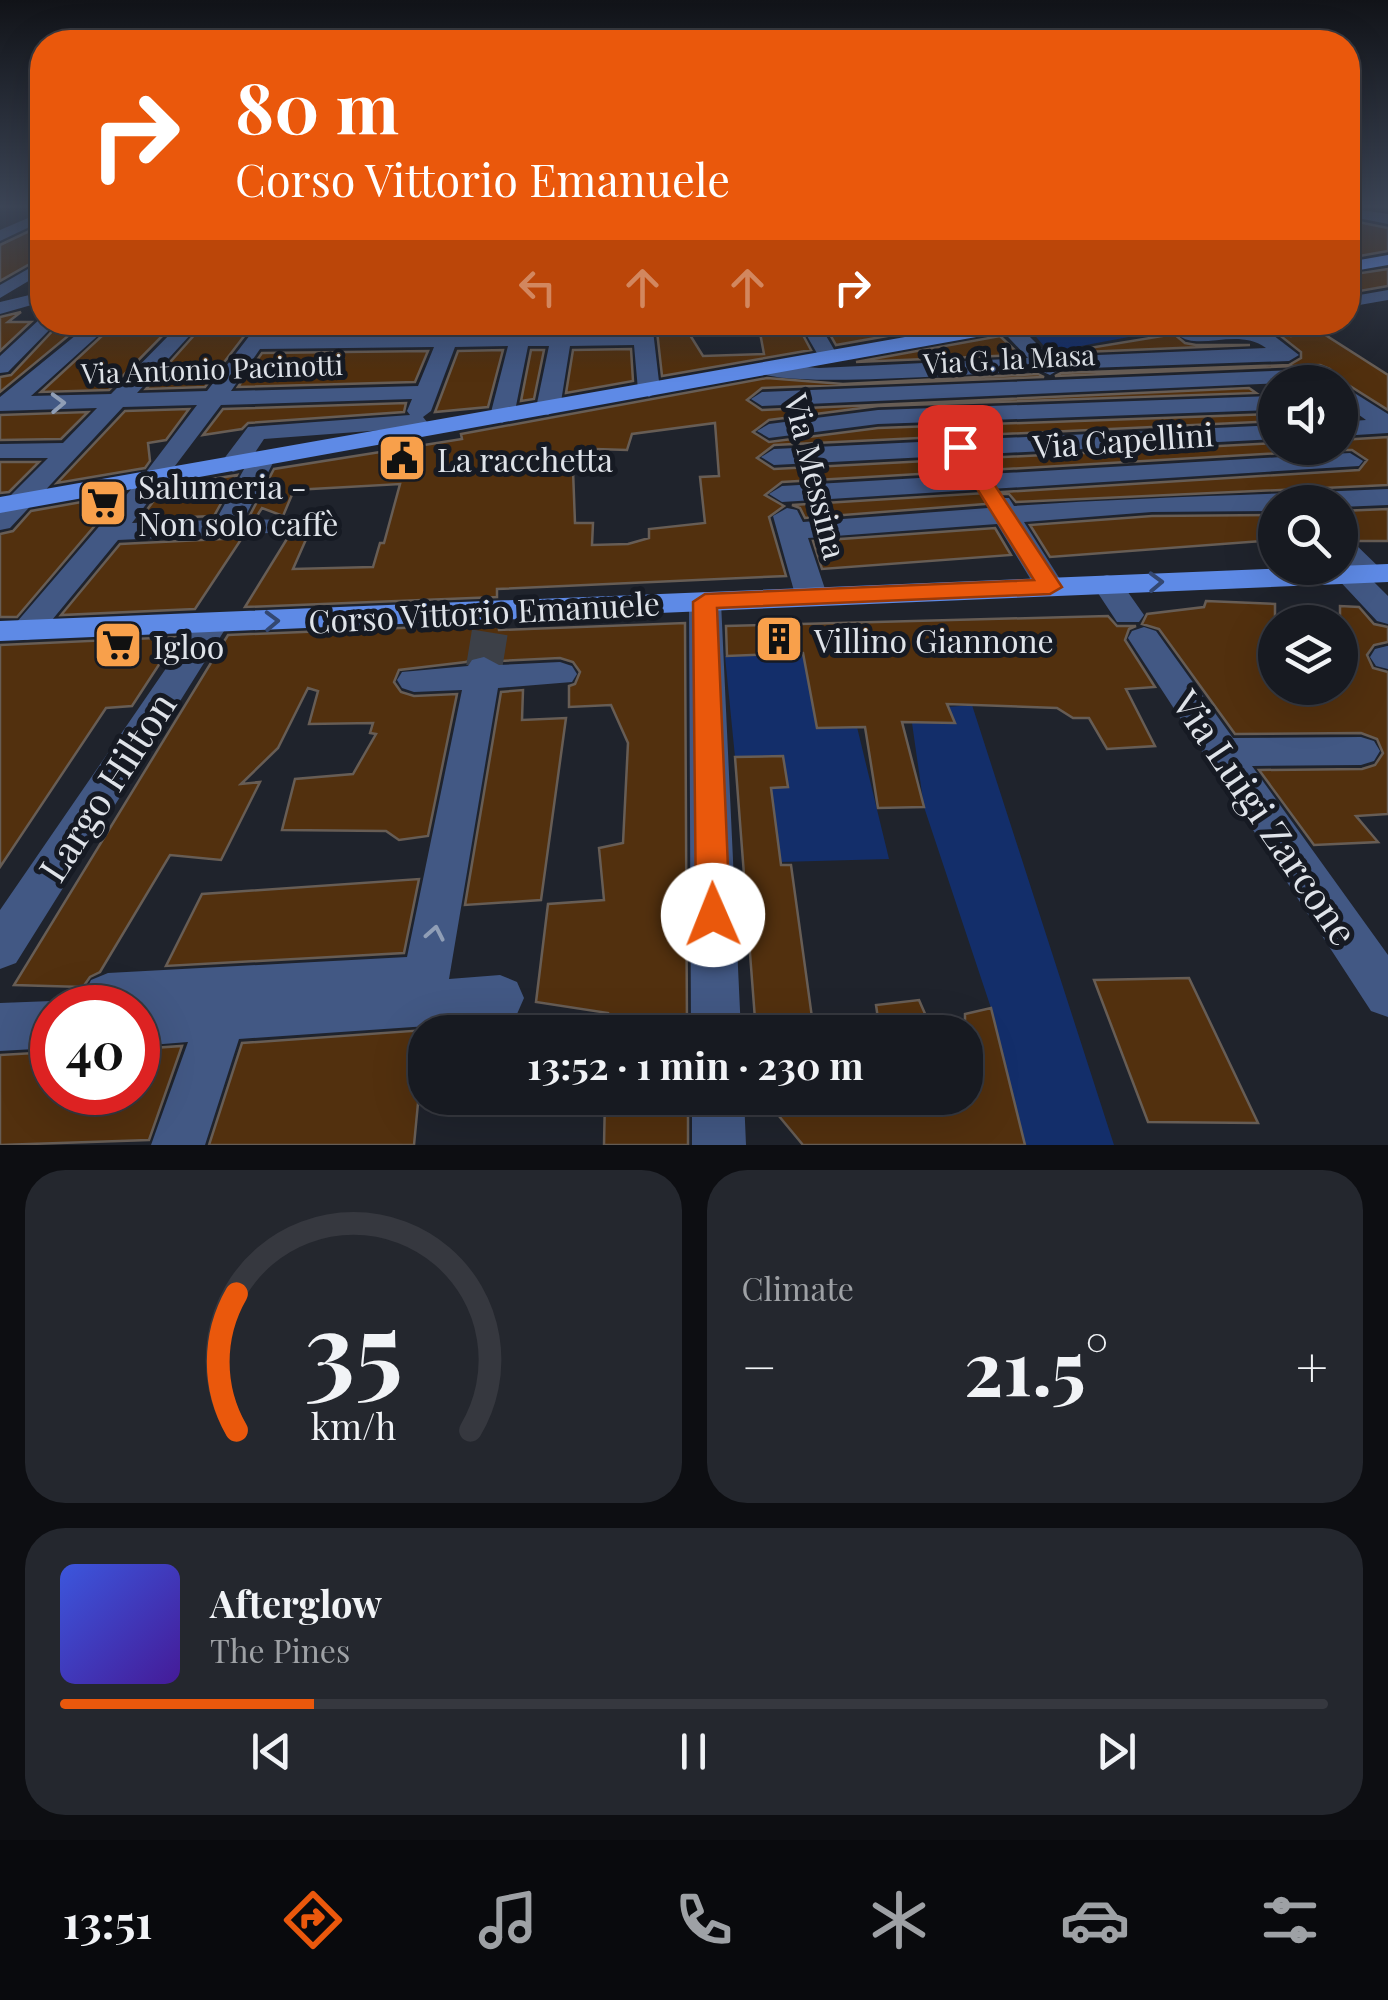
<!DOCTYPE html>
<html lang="en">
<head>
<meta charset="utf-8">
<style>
	body { margin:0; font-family:"Playfair Display",serif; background:#24272e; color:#f1f3f6; height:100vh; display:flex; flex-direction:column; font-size:38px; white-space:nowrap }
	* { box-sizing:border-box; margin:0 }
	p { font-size:32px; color:#9ea1a5 }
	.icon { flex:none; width:55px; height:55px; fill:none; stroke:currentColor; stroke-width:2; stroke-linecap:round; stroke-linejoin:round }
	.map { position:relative; height:1145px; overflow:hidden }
	.drawer { display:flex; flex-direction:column; gap:25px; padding:25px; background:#0d0e12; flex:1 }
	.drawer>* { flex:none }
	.guide { position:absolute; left:30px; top:30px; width:1330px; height:305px; border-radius:40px; box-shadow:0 10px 40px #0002,0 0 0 2px #36383f; background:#ea580c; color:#fff; overflow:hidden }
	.controls { position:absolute; left:1258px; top:365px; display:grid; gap:20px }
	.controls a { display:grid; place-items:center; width:100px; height:100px; border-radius:50%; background:#171a21; box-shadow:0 10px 40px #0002,0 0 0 2px #36383f; font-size:50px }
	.speed { position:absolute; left:30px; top:985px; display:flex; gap:20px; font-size:50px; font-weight:700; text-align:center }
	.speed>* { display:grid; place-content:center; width:130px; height:130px; border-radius:50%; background:#171a21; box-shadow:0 10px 40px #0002,0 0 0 2px #36383f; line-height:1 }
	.speed .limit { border:15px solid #d22; background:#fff; color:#111 }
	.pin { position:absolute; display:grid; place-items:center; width:85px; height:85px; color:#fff; margin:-42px; border-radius:20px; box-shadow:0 5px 15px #0006 }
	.me { position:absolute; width:110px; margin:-55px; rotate:359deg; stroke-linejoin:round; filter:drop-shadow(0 0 8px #0008) }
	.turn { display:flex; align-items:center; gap:35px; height:210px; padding:0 40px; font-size:45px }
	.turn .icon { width:130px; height:130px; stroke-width:2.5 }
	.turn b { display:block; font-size:70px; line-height:85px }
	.lanes { display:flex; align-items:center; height:95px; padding:0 40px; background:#0003; justify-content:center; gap:50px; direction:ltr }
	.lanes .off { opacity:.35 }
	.big { font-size:75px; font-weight:700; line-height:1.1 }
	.drawer .widget { flex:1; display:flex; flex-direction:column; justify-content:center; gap:15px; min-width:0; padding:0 35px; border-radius:40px; background:#24272e }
	.drawer .dial { align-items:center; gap:0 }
	.dial svg { height:260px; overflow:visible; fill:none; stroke:#36383f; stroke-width:7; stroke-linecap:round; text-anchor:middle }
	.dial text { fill:#f1f3f6; stroke:none }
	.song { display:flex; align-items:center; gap:30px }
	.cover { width:120px; height:120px; border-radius:15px; background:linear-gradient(135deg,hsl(230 70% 55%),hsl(260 70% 35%)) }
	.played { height:10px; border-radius:5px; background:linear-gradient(90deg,#ea580c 20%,#36383f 20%) }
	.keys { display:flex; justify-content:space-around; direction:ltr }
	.heat { display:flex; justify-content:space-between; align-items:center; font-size:55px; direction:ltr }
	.drawer .tiles { flex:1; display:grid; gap:25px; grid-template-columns:1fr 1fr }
	.widget:last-child { grid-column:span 2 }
	.trip { position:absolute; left:408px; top:1015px; width:575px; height:100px; border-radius:40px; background:#171a21; box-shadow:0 10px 40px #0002,0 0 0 2px #36383f; font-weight:700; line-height:100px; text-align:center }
	.menu { display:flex; height:160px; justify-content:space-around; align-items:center; background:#090a0d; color:#9ea1a5 }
	.menu .icon { width:70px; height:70px }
	.menu .selected { color:#ea580c }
	.menu b { font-size:45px; color:#f1f3f6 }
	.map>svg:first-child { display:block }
	.green { fill:#132e6a }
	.building { fill:#52300e; stroke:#675d55; stroke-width:2.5; fill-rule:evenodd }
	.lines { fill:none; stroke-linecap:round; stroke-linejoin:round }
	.minor-tunnel { stroke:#3c4048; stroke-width:36; stroke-dasharray:36 19; stroke-linecap:butt }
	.minor { fill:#425884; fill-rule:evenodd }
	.major { fill:#5e8ae6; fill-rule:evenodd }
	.oneway { stroke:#909eb6 }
	.oneway2 { stroke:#334771 }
	.route { fill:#ea580c; stroke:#983908; stroke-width:2.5 }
	.labels { text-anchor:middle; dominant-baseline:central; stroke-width:10; stroke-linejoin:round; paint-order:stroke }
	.far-street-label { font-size:28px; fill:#dfe3e9; stroke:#161a23 }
	.street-label { font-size:32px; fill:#dfe3e9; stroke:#161a23 }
	.poi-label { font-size:32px; fill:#dfe3e9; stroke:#161a23; text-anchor:start }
	.near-street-label { font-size:38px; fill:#dfe3e9; stroke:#161a23 }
</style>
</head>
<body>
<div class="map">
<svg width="1388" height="1145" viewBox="0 0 1388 1145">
	<rect width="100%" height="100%" fill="#1f232c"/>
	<!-- green -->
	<path class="green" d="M1082,322H1203V323L1049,352L1032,332Z
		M840,652L807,673L817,728L857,727L889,859L780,862L767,788L788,787L783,756L735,757L725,656Z
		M972,705L1114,1145H1025L991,1008L924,807L912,723H954L948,707Z"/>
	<!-- building -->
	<path class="building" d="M1348,220L1388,228V251L1348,258Z
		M42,225V257L0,281V245Z
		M1388,269V286L1354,292L1348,287V275Z
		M21,312L8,322H31L0,351V317Z
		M61,322H85L0,392V377L11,375Z
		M117,322H176L109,390L41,392Z
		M206,322H255L205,387L146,389Z
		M282,322H441L437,331L276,333Z
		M656,322L685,327L703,356L764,354L758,322H796L811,350L662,376Z
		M823,322H966L836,345Z
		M1263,322H1270L1291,336L1308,328L1319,331L1388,375V410L1342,381L1330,382V369L1320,365L1055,376L1061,373L1289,365L1301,358V352Z
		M1174,334L1185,343L1196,345H1250L1059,353Z
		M1000,336L1020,355L856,362Z
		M631,349L633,381L566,393L573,350Z
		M503,350L488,407L435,412L458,351Z
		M531,350H544L534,399L521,401Z
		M428,351L415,382L238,387L262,353Z
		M1038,374L1044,377L762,388L747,400L762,410L1249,388L1256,393L878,406L769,420L753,432L769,442L878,428L1275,414V421L774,445L757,458L774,469L1275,443V448L1333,450L782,482L765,495L784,506L769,517L786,576L497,589V597L245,607L298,521L311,528L293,569L373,567L380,543H384L400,484L294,490L283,516L262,508L257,516L250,515L274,469L462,439L461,434L767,378L843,384ZM715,423L719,476L700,477L705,523L649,529V538L628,544L592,545L593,523H575L573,470L595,471L596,449L627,450L632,434Z
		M406,403L404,412L248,423L242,429L203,435L223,409Z
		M189,409L166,440L148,443L150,461L145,468L57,483L125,411Z
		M88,412L61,439L0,440V415Z
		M1388,437V485L1016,502L1009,494H989L985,504L805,518L800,508L792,505L1359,470L1367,460L1352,450H1340V440Z
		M0,462H39L9,492L0,493Z
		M237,475L214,516L140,519L164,487Z
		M121,495L17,617H0V534L13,531L31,511Z
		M1388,509V541H1358L1340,533V511Z
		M1275,515V540L1050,557L1030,525L1152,516Z
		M995,528L1011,555L822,569L813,541Z
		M242,538L195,609L61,615L120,544Z
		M1206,601L1275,604V688H1340V606L1359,607L1374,624L1388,627V642L1374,645L1367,655L1373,668L1388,672V814L1356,816L1378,842L1314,845L1259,770L1362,769L1375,765L1383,753L1377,739L1361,733L1235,734L1159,629L1142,624L1147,614L1204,607Z
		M1108,616L1117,626H1136L1129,629L1125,640L1155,687L1126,689L1155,746L1107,749L1089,718H1073L1057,708L947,704L955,723L902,722L924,807L878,808L865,727L817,728L803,653L727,656L726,626Z
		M685,623L687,1032H608V1013L536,1002L548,904L604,900L599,848L623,843L628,743L611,705L569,707V686L575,684L580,672L573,662L560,658L500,661L483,653L466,662L399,670L394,682L401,692L414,696L457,694L428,836L399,840L386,831L282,830L295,779L353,774L376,734L370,733L373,723L309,724L318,691L308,688L278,748L241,784L260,782L221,860L170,855L100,972L90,977L83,987L14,985L228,635L498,624L499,630Z
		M177,637L132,706L106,708L0,867V645Z
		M523,690L522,720L566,718L541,900L465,905L501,692Z
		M783,756L788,787L771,788L781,865H791L814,1032H756L735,757Z
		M419,879L404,953L166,966L202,894Z
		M1189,978L1258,1123L1148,1122L1094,980Z
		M919,1000L933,1032H880L876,1005Z
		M991,1008L1025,1145H803L764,1098H965V1014Z
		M425,1030L414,1145H209L242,1043Z
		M182,1046L149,1140L0,1145V1055L52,1052V1092H138V1049Z
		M605,1098H688V1145H604Z"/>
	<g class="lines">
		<!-- minor-tunnel -->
		<path class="minor-tunnel" d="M484,668L490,631"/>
		<!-- minor -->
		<path class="minor" d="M1348,208L1388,214V224L1348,216Z
			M42,212V221L0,241V230Z
			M42,261V273L0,298V285Z
			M1388,290V300L1348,307V297Z
			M42,292V302L0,314V302Z
			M41,318L42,322H57L8,372L0,373V356Z
			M92,322H113L31,396L111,394L182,322H202L137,393L207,391L260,322H279L269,337L440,335L445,322H463L460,335L511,334L515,322H531V334H552L554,322H574L572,334L633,333L632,322H652L660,390L649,397L638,390L634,345L570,346L560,408L548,415L540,413L536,408L549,346H528L514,416L502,423L490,416L508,346L455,347L431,411L423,417L427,422L423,427L264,439L254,454H271L275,459L244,519L289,520L293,526L289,532L118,540L38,637L27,640L16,637L11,630L16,623L146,472L197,405L123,407L10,528L0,530V506L48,458H0V444L63,443L97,408L0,411V397ZM434,347L418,386L231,391L260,349ZM412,399L407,411L410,415L248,427L220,464L233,472L242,469L249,460L216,520L132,523L221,405Z
			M799,322H818L839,358L836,362H822Z
			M994,322H1015L1050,357L1266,348C1237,327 1199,352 1178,335L1188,329L1237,327L1234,322H1256L1299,355L1289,361L1060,369L1050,375L1039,370C996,372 777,391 755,370L766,364L819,368L1028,358Z
			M1319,369L1327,371L1330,376L1327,381L762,406L751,399L762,392Z
			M1340,384L1388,414V433L1340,436V422L1366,420L1340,401Z
			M1275,396V410L878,424L769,438L757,431L769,424L878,410Z
			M1275,425V439L774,465L761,457L774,449Z
			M1350,453L1363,461L1359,466L782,502L769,494L782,486Z
			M1388,489V505L1340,507V502H1275V511L1152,512L1024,522L1065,587L1061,593H1039L997,524L808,538L828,598L823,605H801L796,598L773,516L787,508L797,510L803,522L988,508L989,498H1009L1014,506C1139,497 1263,495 1388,489Z
			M1340,536L1350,539L1386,574L1374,582L1388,596V624L1377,621L1334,575L1346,567L1340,561Z
			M1107,575L1118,578L1144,615L1139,622H1117L1092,584L1096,578Z
			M705,592L716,595L721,602L741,1032H691L689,602L694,595Z
			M213,613L224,616L229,623L16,963L0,969V910L202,616Z
			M1144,627L1156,631L1233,738L1361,737L1374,741L1380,751L1374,761L1361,765L1252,766L1388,955V1017L1371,1011L1128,638L1132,631Z
			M1387,646H1388V669L1376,666L1370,657L1375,649Z
			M484,657L499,665L560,662L572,666L577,674L572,682L498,688L449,979L500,975L517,982L524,998L517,1014L500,1021L239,1039L205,1145H151L188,1042L138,1046V1008H77L91,980L108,973L407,957L462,690L414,692L402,688L397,680L402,672L468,666L472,660Z
			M52,1001L68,1008H52V1048L0,1051V1003Z
			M692,1098H744L746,1145H692Z"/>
		<!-- major -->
		<path class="major" d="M1388,255V265L1348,272V262Z
			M990,322H1035L1026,328L0,513V497Z
			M1388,564V582L0,641V621Z"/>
	</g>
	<!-- one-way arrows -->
	<defs><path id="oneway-chevron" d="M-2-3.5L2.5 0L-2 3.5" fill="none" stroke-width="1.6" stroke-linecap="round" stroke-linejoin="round" transform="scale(2.5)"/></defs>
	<g class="oneway">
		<use href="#oneway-chevron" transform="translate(58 403) rotate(-2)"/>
		<use href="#oneway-chevron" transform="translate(435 933) rotate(-79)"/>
	</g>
	<g class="oneway2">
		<use href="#oneway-chevron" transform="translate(1156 582) rotate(-2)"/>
		<use href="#oneway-chevron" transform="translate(272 621) rotate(-2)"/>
	</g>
	<!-- sky -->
	<linearGradient id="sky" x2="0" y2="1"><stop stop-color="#111318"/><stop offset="0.56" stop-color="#3c4556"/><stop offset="1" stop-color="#3c4556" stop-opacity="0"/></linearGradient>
	<rect width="1388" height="369" fill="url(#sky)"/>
	<!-- route -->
	<path class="route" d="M960,441L967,443L1062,587L1050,594L717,608L730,915L725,925L713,930L701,925L696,915L693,602L705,594L1034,580L951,447Z"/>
	<!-- icons -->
	<defs>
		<g id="civic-square" transform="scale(2.5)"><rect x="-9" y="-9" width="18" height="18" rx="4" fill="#f8a04b" stroke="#161a23"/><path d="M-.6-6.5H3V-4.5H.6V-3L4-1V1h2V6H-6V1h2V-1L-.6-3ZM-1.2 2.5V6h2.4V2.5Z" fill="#111"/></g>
		<g id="supermarket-square" transform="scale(2.5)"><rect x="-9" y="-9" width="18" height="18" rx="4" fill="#f8a04b" stroke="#161a23"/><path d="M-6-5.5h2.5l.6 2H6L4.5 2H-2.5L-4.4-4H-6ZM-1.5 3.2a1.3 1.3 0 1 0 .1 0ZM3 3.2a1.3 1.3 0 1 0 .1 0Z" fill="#111"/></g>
		<g id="building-square" transform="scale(2.5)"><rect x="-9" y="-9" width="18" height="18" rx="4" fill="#f8a04b" stroke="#161a23"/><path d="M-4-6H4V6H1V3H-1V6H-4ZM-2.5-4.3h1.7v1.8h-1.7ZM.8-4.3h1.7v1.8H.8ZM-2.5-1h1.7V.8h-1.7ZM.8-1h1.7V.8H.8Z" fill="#111"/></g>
	</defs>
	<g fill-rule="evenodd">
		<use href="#civic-square" x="402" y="458"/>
		<use href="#supermarket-square" x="103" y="503"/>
		<use href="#building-square" x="779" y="639"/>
		<use href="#supermarket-square" x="118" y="645"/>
	</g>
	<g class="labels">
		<!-- far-street labels -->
		<g class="far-street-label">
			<text transform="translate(1009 358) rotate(-3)">Via G. la Masa</text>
			<text transform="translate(212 368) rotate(-2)">Via Antonio Pacinotti</text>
		</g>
		<!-- street labels -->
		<g class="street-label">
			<text transform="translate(1123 439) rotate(-4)">Via Capellini</text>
			<text transform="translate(817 476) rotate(76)">Via Messina</text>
			<text transform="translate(484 611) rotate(-3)">Corso Vittorio Emanuele</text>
		</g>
		<!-- poi labels -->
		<g class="poi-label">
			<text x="437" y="458">La racchetta</text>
			<text x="138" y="485">Salumeria -<tspan x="138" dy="37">Non solo caffè</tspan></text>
			<text x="814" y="639">Villino Giannone</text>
			<text x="153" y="645">Igloo</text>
		</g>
		<!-- near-street labels -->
		<g class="near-street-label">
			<text transform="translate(106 786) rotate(-57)">Largo Hilton</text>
			<text transform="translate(1266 817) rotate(56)">Via Luigi Zarcone</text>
		</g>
	</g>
</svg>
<div class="controls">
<a><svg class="icon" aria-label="sound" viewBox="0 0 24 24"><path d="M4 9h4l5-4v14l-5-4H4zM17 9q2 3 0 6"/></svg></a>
<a><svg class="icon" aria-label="search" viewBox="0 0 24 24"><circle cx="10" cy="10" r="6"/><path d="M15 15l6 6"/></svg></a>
<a><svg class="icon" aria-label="layers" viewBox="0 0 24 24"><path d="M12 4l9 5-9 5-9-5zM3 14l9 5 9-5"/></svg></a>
</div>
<div class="speed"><div class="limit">40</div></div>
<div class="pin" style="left:960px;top:447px;background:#d93025"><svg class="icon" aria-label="arrive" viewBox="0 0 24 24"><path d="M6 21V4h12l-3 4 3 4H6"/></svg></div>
<svg class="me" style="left:713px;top:915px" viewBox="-20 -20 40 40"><circle r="19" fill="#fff"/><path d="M0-13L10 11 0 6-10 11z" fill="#ea580c"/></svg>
<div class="trip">13:52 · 1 min · 230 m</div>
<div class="guide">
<div class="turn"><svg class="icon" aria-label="right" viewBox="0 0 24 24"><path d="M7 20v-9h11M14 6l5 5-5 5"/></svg><div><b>80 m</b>Corso Vittorio Emanuele</div></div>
<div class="lanes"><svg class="icon off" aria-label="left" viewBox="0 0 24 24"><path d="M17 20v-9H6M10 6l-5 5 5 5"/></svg><svg class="icon off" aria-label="ahead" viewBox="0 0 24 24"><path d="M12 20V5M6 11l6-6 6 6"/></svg><svg class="icon off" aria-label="ahead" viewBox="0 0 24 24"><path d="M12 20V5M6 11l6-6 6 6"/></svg><svg class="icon" aria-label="right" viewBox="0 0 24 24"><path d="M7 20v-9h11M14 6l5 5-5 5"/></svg></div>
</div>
</div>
<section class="drawer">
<div class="tiles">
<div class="widget dial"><svg viewBox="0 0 100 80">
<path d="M14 69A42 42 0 1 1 86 69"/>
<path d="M14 69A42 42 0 0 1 14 27" stroke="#ea580c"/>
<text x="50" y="56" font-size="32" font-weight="700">35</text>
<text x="50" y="72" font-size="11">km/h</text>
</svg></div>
<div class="widget"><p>Climate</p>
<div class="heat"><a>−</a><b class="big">21.5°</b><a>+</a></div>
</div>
<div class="widget">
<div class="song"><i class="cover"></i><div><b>Afterglow</b><p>The Pines</p></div></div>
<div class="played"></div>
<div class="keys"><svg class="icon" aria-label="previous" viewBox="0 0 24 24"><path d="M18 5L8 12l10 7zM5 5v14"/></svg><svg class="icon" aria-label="pause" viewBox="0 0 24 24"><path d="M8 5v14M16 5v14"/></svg><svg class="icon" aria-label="next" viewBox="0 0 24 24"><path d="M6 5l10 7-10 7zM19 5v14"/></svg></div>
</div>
</div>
</section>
<nav class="menu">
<b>13:51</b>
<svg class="icon selected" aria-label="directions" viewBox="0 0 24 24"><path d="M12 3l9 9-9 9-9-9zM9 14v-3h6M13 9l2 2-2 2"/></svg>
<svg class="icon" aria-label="music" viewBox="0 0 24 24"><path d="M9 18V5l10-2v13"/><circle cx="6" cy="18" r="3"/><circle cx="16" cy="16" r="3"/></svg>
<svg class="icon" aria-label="phone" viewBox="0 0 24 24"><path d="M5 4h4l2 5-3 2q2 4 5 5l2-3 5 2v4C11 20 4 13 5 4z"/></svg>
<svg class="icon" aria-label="climate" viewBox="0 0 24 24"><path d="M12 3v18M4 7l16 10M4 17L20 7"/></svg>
<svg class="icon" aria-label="car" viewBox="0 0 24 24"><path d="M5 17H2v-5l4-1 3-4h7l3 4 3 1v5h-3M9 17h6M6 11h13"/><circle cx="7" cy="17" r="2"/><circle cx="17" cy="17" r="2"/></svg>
<svg class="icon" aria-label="filters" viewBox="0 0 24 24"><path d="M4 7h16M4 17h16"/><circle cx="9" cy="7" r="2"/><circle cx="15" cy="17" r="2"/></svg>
</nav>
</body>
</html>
